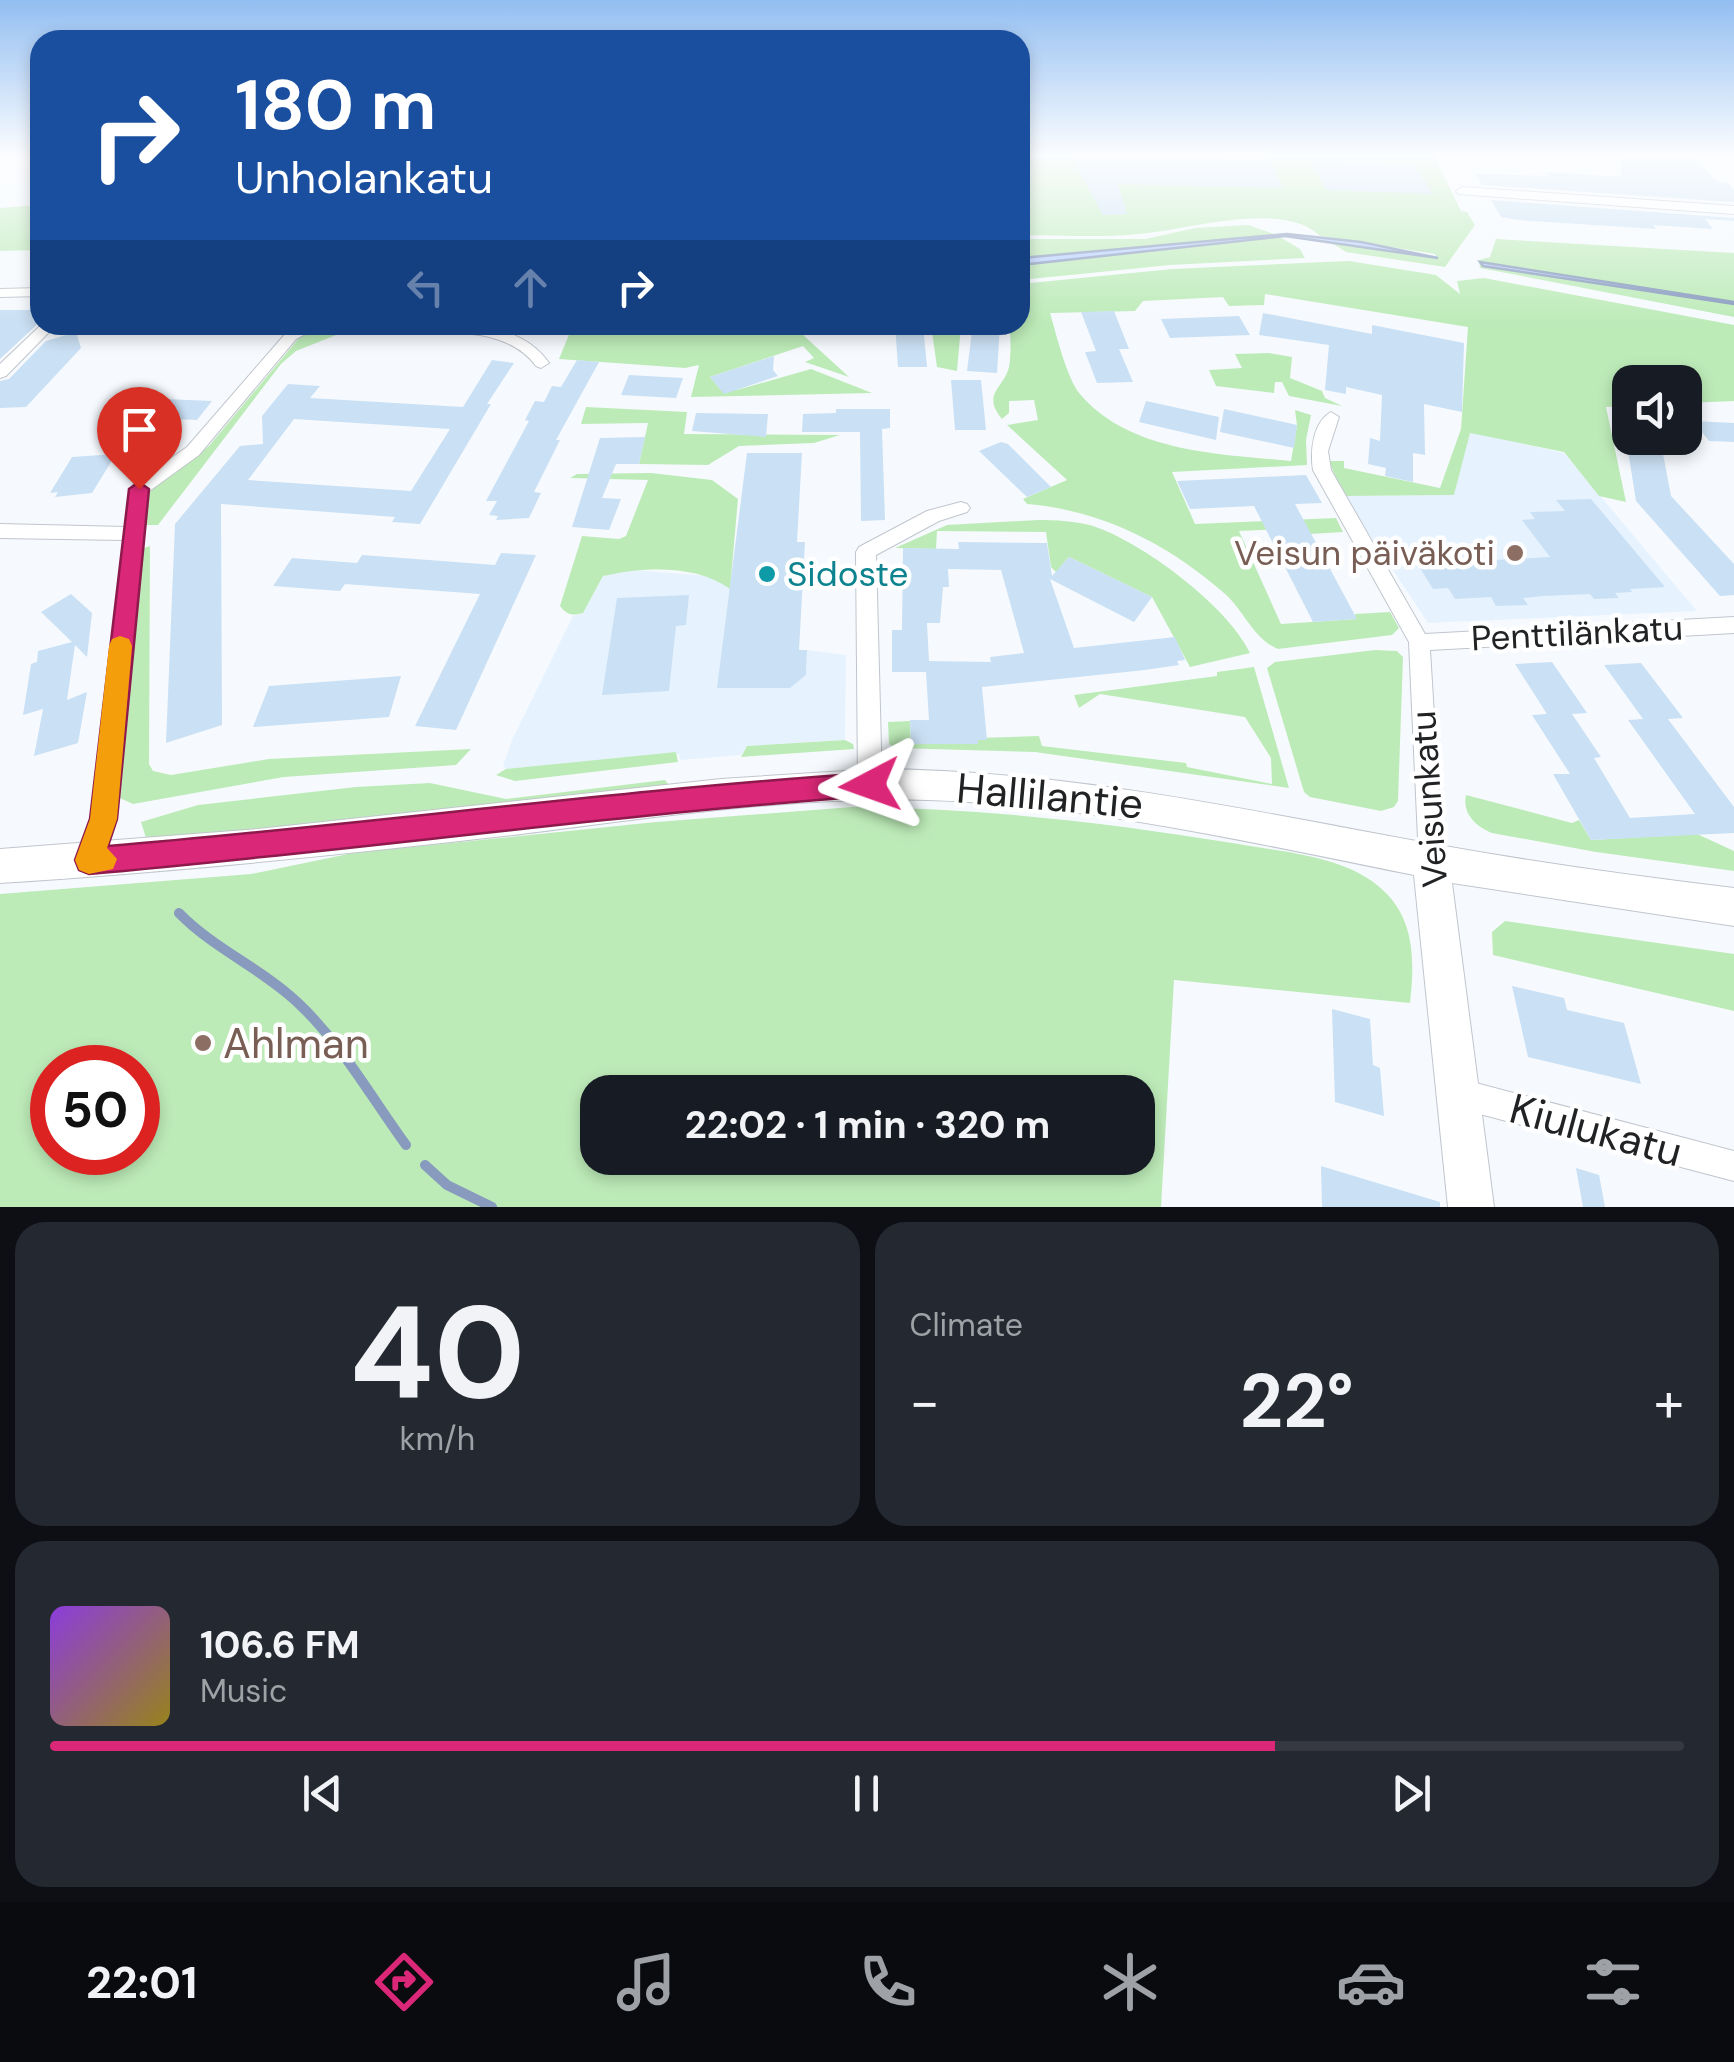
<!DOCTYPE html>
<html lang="en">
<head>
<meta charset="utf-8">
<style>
	body { margin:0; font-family:"DM Sans",sans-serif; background:#242831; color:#f1f3f6; height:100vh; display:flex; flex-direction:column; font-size:38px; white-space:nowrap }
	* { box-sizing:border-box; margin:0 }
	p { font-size:32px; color:#9ea1a6 }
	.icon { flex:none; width:55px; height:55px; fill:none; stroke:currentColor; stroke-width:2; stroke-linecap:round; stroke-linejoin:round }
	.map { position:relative; height:1207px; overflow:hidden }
	.details { display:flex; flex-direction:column; gap:15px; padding:15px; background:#0d0f14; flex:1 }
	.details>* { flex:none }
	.top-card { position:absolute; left:30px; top:30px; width:1000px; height:305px; border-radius:30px; box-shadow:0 5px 15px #0003; background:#1a4fa0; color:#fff; overflow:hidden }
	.buttons { position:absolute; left:1612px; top:365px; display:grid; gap:20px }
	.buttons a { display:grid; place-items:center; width:90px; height:90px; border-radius:20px; background:#171b24; box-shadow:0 5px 15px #0003; font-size:50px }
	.speed { position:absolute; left:30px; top:1045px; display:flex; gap:20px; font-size:50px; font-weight:700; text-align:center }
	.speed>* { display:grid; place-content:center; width:130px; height:130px; border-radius:50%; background:#171b24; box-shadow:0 5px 15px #0003; line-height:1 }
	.speed .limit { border:15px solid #d22; background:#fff; color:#111 }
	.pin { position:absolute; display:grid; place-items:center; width:85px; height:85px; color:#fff; margin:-102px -42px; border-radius:50% 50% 50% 0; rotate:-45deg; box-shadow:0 0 10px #0007 }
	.pin .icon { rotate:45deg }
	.me { position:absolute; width:110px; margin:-55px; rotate:266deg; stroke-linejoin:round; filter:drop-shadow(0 0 8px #0008) }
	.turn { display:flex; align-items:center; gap:35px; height:210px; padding:0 40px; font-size:45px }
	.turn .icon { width:130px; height:130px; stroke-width:2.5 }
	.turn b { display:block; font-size:70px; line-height:85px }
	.lanes { display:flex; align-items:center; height:95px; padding:0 40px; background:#0003; justify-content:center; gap:50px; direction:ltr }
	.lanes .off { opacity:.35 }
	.big { font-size:75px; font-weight:700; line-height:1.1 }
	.details .card { flex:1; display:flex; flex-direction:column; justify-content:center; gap:15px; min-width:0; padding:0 35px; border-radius:30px; background:#242831 }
	.details .dial { align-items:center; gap:0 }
	.dial b { font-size:130px; line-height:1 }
	.song { display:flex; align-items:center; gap:30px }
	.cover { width:120px; height:120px; border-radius:15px; background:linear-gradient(135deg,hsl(270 70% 55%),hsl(50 70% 35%)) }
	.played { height:10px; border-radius:5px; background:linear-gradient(90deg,#db2777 75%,#363941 75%) }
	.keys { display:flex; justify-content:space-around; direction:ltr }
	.heat { display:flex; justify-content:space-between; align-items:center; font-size:55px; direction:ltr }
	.details .tiles { flex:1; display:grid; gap:15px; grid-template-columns:1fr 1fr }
	.card:last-child { grid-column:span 2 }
	.trip { position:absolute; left:580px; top:1075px; width:575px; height:100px; border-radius:30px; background:#171b24; box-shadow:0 5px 15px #0003; font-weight:700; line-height:100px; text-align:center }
	.tab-bar { display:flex; height:160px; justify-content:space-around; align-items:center; background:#090b0e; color:#9ea1a6 }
	.tab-bar .icon { width:70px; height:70px }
	.tab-bar .selected { color:#db2777 }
	.tab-bar b { font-size:45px; color:#f1f3f6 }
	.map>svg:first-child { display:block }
	.built { fill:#e6f3ff }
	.green { fill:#bdebb8; fill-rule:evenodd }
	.water { fill:#b5ceff; stroke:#889abd; stroke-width:2.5 }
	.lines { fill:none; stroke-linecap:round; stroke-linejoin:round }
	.stream { stroke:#889abd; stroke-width:10 }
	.building { fill:#cae0f4; fill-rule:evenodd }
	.street-casing { stroke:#c0c6cd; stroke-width:2 }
	.secondary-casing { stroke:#c0c6cd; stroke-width:2 }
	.street { fill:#fff; fill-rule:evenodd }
	.secondary { fill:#fff; fill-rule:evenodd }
	.route { fill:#db2777; stroke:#8e194d; stroke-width:2.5 }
	.slow { fill:#f59e0b }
	.education-dot { fill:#8d6e63; stroke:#fff; stroke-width:4 }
	.culture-dot { fill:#0f9aa8; stroke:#fff; stroke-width:4 }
	.labels { text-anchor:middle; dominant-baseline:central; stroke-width:9; stroke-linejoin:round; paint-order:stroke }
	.education-label { font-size:35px; fill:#785e54; stroke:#fff; text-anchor:end }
	.culture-label { font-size:35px; fill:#0d838f; stroke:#fff; text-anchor:start }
	.street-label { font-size:35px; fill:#202224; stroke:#fff }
	.near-street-label { font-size:42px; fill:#202224; stroke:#fff }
	.near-education-label { font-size:42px; fill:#785e54; stroke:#fff; text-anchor:start }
</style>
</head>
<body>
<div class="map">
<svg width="1734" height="1207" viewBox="0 0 1734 1207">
	<rect width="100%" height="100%" fill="#f6fafe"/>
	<!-- built -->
	<path class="built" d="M1469,432L1564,453L1697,611L1428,623L1344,496L1454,495Z
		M630,570L712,576L730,589L718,688H790L806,675L807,650L846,655L845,740L747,746L741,755L680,760L679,754L506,769L503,766L512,740L573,616L583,613L603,576Z"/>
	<!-- green -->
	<path class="green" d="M1433,154L1461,211L1467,212L1475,225L1445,267L1346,252L1327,240L1437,258L1435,254L1320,236C1282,199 1185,231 1138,234C1099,238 1059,235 1020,235V155Z
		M40,205V250L0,251V208Z
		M1248,225L1274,234L1211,243L1020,259V239H1145L1195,228Z
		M1280,237L1300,249L1305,258L1170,265L1020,280V265Z
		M1496,239L1734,253V302L1480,263L1483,266L1734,304V317L1480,268L1479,260L1490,257Z
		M1349,261L1436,275L1460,294L1457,281L1484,278L1734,325V401L1685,403V382H1630V406L1606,407L1626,502L1599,496L1564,452L1470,433L1454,495L1344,496L1329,461H1344V468L1440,488L1461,429L1468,327L1265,294L1264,305L1229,306L1223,297L1143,301L1135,311L1050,313C1056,333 1067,379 1080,394C1130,453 1221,454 1291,461L1297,425L1295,410L1311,415L1306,440L1307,465L1172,472L1195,524L1336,518L1343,532L1310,534L1307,528L1239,531L1281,624L1356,619L1355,614L1390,612L1399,628L1392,635L1278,649C1253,639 1244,610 1224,593C1168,544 1101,510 1027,504L1023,499L1067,480L1007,425L1038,420L1034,400L1009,401V413L1002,419C981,394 1004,388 1009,367C1011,355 1011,338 1009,325H1020V284L1172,269Z
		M361,325L296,351L281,364L158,525H144L150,490L209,446L299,338L324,326Z
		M573,325H828L802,334L849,377L805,362L814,358L803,346L710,377L721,390L733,386L737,390L811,369L872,393L691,397L699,365L685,368L559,359Z
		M931,325H961L957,371L937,367Z
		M1269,353L1292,357L1290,378L1322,391L1325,398L1342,406L1289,396L1282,382H1275L1274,393L1216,386L1209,370L1242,368L1235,354Z
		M586,407L687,412L684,434L840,435L814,443L739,446L708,465L639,464L648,423L581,424Z
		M651,473L712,480L738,499L730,589C696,564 643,567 603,576L583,613C572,616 567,615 560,606L582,536L619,539L626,536L648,480L570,478L577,474Z
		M1038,520C1056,520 1076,521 1093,526C1142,542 1228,606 1250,653L1190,667L1152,597L1069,557L1056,572L1051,567L1046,532L937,531L936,549L895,548L947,525Z
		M150,546L149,764L153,771L171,775L269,759L471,749L456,765L284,777L133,804L120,798L118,789L141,549Z
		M1375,650L1397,651L1403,657L1398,801L1394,807L1381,811L1310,797L1304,792L1267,668L1275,662Z
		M1254,667L1289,788L1035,752L895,748L889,744L888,722L910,721L911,744H978V738L1039,736L1042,746L1186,763L1187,767L1272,784L1271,758L1245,717L1100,694L1079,708L1074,695L1217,676V672Z
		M845,740L853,744L854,749L741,757L747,746Z
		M676,752L678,762L515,781L496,775L506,769Z
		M665,780L669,785L281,828L146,838L141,822L198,805L356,787L430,783L506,799Z
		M1466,795L1572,823L1579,820L1591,840L1697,834L1734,851V871L1596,852L1492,833C1476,826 1462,814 1466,795Z
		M852,807C982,808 1111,823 1239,844C1282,852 1341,856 1377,885C1415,915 1415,958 1410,1003L1174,980L1161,1207H0V894L251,874L353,853L656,822ZM52,1068H138V1152H52ZM598,1092H1138V1158H598Z
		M1505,921L1734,954V1011L1493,955L1492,932Z"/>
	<!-- water -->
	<path class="water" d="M1287,234L1361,242L1438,258L1285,236L1020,265L1021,258Z
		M1480,262L1734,302V304L1483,266Z"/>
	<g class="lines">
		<!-- stream -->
		<path class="stream" d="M179,913C214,949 261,968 297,1002C341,1043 371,1097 406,1145
			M425,1165L447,1185L492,1207"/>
	</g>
	<!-- building -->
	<path class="building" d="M1070,154L1270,158L1282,188L1118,184L1127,214L1103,215Z
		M1622,154H1691L1717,182L1727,183L1734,190V202L1482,185L1476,174L1549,176L1546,172L1621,177Z
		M1312,161L1414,165L1433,194L1326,190Z
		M1491,200L1734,218V221L1705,219L1713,229L1653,225L1656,229L1518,220L1501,217Z
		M0,310H40V322L0,359Z
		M1114,311L1129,349H1119L1133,382L1097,383L1085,352L1096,351L1081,312Z
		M1263,313L1372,334V325L1464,343L1462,412L1424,404L1425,455L1413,453V482L1385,476L1386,468L1368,464L1370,438L1380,441L1382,395L1346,387V394L1325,390L1329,345L1259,335Z
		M1239,316L1250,335L1170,338L1161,319Z
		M895,325H923L927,367H898Z
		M976,325H1000L997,373L967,371L972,331H976Z
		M76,332L81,348L26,407L0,408V381L9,379L46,341Z
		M774,356L773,370L778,376L724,394L710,377Z
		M492,360L514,363L487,404H491L420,524L392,522L395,517L221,504L222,725L166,743L175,524L240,446L263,444L262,416L288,384L320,386L310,398L463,407ZM294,419L450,429L411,491L248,480Z
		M577,360L599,362L556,440H560L534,492L541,493L529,518L496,520L498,516L489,515L497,501H486L529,421L525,420L535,401L544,402L552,386L561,387Z
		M629,375L683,378L676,398L621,395Z
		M951,380H981L986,430H955Z
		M165,399L212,401L197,420L149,418Z
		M1146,401L1219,417L1216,440L1139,422Z
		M836,409H890V428L882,429L885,520L861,521L860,432H802L803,414L836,413Z
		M1224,409L1297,425L1294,448L1220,432Z
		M696,413L768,414L766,437L692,431Z
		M1693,421L1734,423V442L1709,441Z
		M645,437L639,464H616L602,498L621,499L609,530L572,527L600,438Z
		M1626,438H1660L1671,496L1734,564V595L1720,596L1636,501Z
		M1001,442L1008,444L1051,487L1027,497L979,451Z
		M747,453H802L797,542H805L799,650H807L806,675L790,688H717Z
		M116,454L92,493L55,497L58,492L50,493L72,457Z
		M1306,475L1322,503L1295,504L1357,619L1313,622L1254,506L1190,509L1177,481Z
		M1591,499L1665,587L1630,589L1632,592L1615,593L1619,598L1594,599L1590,594L1543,596L1523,598L1528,605L1496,606L1491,597L1455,599L1448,588L1433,589L1417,563L1469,561L1465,555L1491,554L1495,560L1550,557L1522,520L1535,519L1530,512L1565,511L1556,500Z
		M958,542L1047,543L1052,576L1069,557L1152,597L1134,622L1050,579L1074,648L1175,637L1185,660L1177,661L1179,665L1145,670L982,687L987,740H978V744H911L910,720H929L926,672H892V630H902L903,548L959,549ZM948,569L1001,570L1024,653L990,657L991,662L929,661L927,623H940L943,587H949Z
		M501,553L536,555L456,730L415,726L480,594L345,584L340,591L273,586L292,558L357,563L362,555L495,565Z
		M71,594L92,613L87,657L75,645L67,700L87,692L78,743L34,756L43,709L23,715L31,664L37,662L38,651L72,642L41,612Z
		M689,595L686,625L676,626L669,691L602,695L617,598Z
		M1552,662L1587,713L1572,714L1601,757L1594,758L1630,818L1695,814L1628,720L1643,719L1604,665L1641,663L1683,718L1668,719L1734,807V833L1591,840L1553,774H1570L1532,715L1547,714L1515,664Z
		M401,676L389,717L253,727L269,686Z
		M1512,986L1564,998L1567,1010L1624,1023L1641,1084L1528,1057Z
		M1332,1009L1370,1019L1373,1065L1380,1068L1384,1116L1335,1102Z
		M1321,1166L1440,1202V1207H1322Z
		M1576,1168L1599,1175L1605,1207H1583Z"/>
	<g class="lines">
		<!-- street casing -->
		<g class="street-casing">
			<path id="street" d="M1462,187L1734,206V214L1458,194L1456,191Z
				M40,288V296L0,297V289Z
				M41,325H56L6,376L0,378V364Z
				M303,325H322L296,339L199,455L148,492L115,819L98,869L89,873L80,869L77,861L91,819L124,540L0,538V524L126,527L133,485L187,447L286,333Z
				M398,325C448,325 516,316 549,363L541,368L536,366C508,327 448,333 405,329Z
				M1331,412L1339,417L1328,451L1331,470L1425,634L1734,617V633L1430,650L1443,861L1440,869L1431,873L1422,869L1419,861L1409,642L1313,470C1310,451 1313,422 1331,412Z
				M961,502L967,504L970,508L967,512L939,521L876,555L882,785L878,792L870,795L862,792L858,785L856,552L859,547L927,511Z
				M1457,1078L1734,1151V1181L1457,1108L1447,1103L1442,1093L1447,1083Z"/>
		</g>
		<!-- secondary casing -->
		<g class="secondary-casing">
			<path id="secondary" d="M876,769C1065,770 1247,810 1433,844C1533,862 1633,876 1734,888V926L1452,883L1494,1207H1448L1414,875C1253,843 1092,805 928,800C789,796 650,818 513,835C342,855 171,872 0,883V849L258,829L721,779Z"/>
		</g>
		<!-- street -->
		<use href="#street" class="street"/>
		<!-- secondary -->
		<use href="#secondary" class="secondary"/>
	</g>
	<!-- sky -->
	<linearGradient id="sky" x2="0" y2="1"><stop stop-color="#93bef1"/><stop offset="0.48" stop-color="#fbfdff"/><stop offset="1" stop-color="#fbfdff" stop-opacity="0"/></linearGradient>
	<rect width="1734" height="323" fill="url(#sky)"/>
	<!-- route -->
	<path class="route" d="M139,482L149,489L117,819L108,846C362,825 615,790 870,773L879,776L883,785L879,793L870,796C609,815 350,851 89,874L79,870L75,860L90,819L129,489Z"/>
	<!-- slow -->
	<path class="slow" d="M120,636L129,639L132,646L117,819L107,848L117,859L113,869L89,874L79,870L75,860L90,819L109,646L112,639Z"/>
	<!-- markers -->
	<g class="education-dot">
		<circle cx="1515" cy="553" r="10"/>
		<circle cx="203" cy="1043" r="10"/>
	</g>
	<circle class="culture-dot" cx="767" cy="574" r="10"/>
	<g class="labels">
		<!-- education labels -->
		<g class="education-label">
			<text x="1495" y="553">Veisun päiväkoti</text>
		</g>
		<!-- culture labels -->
		<g class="culture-label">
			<text x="787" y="574">Sidoste</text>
		</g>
		<!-- street labels -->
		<g class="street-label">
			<text transform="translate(1577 633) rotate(-3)">Penttilänkatu</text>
			<text transform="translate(1429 799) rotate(-94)">Veisunkatu</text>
		</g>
		<!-- near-street labels -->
		<g class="near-street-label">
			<text transform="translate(1050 796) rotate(5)">Hallilantie</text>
			<text transform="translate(1596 1130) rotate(15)">Kiulukatu</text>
		</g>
		<!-- near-education labels -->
		<g class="near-education-label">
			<text x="223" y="1043">Ahlman</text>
		</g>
	</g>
</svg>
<div class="buttons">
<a><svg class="icon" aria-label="sound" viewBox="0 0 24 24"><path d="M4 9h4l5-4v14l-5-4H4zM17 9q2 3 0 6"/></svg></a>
</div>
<div class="speed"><div class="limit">50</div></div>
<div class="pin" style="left:139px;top:489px;background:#d93025"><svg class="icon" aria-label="arrive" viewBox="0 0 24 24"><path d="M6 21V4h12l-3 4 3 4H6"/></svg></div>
<svg class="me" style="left:870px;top:785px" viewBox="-20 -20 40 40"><path d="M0-17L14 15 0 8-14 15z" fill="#db2777" stroke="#fff" stroke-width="4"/></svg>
<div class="trip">22:02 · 1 min · 320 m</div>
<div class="top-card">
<div class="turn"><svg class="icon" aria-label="right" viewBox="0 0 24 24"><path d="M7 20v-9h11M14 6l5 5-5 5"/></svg><div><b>180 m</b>Unholankatu</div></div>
<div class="lanes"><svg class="icon off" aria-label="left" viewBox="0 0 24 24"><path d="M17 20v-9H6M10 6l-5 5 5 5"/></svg><svg class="icon off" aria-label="ahead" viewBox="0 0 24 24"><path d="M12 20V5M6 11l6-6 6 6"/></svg><svg class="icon" aria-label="right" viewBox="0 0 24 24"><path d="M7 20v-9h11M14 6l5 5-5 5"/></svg></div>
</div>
</div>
<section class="details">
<div class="tiles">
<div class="card dial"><b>40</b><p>km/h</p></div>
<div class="card"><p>Climate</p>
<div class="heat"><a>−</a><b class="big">22°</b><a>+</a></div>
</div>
<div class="card">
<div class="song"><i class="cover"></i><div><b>106.6 FM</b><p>Music</p></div></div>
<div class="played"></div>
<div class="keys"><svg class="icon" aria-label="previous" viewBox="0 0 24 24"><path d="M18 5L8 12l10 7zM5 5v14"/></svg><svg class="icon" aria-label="pause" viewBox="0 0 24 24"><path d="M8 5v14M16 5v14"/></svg><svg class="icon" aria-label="next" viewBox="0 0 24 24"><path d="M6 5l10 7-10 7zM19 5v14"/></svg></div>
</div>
</div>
</section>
<nav class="tab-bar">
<b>22:01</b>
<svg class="icon selected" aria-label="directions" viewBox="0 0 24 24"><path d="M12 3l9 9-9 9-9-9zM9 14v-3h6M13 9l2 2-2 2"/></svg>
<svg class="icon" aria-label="music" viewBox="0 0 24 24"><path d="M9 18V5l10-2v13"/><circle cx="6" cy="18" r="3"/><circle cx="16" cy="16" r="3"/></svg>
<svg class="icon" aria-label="phone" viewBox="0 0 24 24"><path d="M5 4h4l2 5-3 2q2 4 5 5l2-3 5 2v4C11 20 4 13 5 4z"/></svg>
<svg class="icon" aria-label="climate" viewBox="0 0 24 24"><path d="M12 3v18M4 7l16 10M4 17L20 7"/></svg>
<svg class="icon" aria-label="car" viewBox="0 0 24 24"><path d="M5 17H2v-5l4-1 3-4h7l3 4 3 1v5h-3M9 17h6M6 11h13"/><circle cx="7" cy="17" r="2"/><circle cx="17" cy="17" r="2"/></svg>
<svg class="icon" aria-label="filters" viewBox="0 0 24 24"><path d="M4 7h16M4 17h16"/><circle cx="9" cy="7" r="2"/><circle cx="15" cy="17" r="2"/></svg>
</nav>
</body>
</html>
